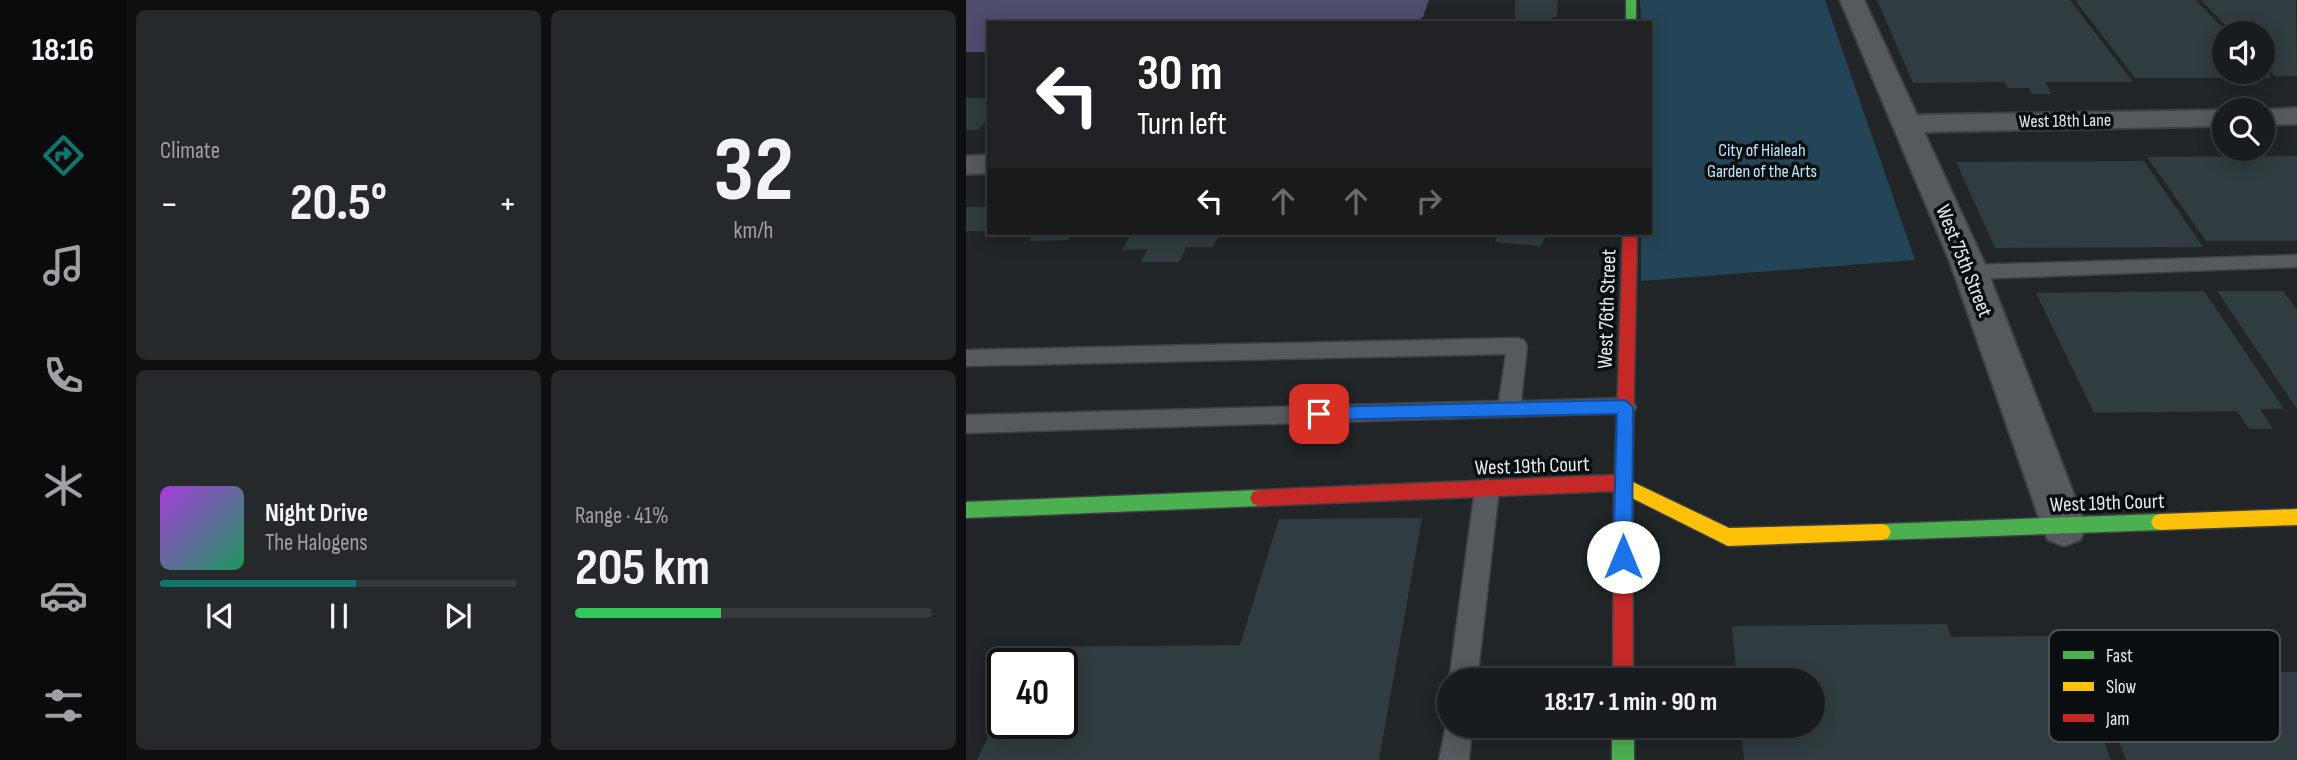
<!DOCTYPE html>
<html lang="en">
<head>
<meta charset="utf-8">
<style>
	body { margin:0; font-family:"Sofia Sans Condensed",sans-serif; background:#26292b; color:#f1f3f6; height:100vh; display:flex; flex-direction:column; font-size:26px; white-space:nowrap }
	* { box-sizing:border-box; margin:0 }
	p { font-size:23px; color:#9fa1a4 }
	.icon { flex:none; width:38px; height:38px; fill:none; stroke:currentColor; stroke-width:2; stroke-linecap:round; stroke-linejoin:round }
	.map { position:relative; flex:1; overflow:hidden }
	.side { display:flex; flex-direction:column; gap:10px; padding:10px; background:#0e0f10; width:840px }
	.side>* { flex:none }
	.guide { position:absolute; left:21px; top:21px; width:665px; height:214px; border-radius:0px; box-shadow:0 4px 18px #0003,0 0 0 2px #373a3c; background:#202124; color:#fff; overflow:hidden }
	.fabs { position:absolute; left:1246px; top:21px; display:grid; gap:14px }
	.fabs a { display:grid; place-items:center; width:63px; height:63px; border-radius:50%; background:#191c1e; box-shadow:0 4px 18px #0003,0 0 0 2px #373a3c; font-size:35px }
	.speed { position:absolute; left:21px; top:648px; display:flex; gap:14px; font-size:35px; font-weight:700; text-align:center }
	.speed>* { display:grid; place-content:center; width:91px; height:91px; border-radius:50%; background:#191c1e; box-shadow:0 4px 18px #0003,0 0 0 2px #373a3c; line-height:1 }
	.speed .limit { border:4px solid #111; border-radius:10px; background:#fff; color:#111 }
	.pin { position:absolute; display:grid; place-items:center; width:60px; height:60px; color:#fff; margin:-30px; border-radius:14px; box-shadow:0 4px 10px #0006 }
	.me { position:absolute; width:77px; margin:-38px; rotate:0deg; stroke-linejoin:round; filter:drop-shadow(0 0 5px #0008) }
	.turn { display:flex; align-items:center; gap:24px; height:147px; padding:0 35px; font-size:32px }
	.turn .icon { width:91px; height:91px; stroke-width:2.5 }
	.turn b { display:block; font-size:49px; line-height:60px }
	.lanes { display:flex; align-items:center; height:66px; padding:0 35px; background:#0003; justify-content:center; gap:35px; direction:ltr }
	.lanes .off { opacity:.35 }
	.big { font-size:52px; font-weight:700; line-height:1.1 }
	.side .card { flex:1; display:flex; flex-direction:column; justify-content:center; gap:10px; min-width:0; padding:0 24px; border-radius:10px; background:#26292b }
	.side .dial { align-items:center; gap:0 }
	.dial b { font-size:91px; line-height:1 }
	.song { display:flex; align-items:center; gap:21px }
	.cover { width:84px; height:84px; border-radius:10px; background:linear-gradient(135deg,hsl(280 70% 55%),hsl(150 70% 35%)) }
	.played { height:7px; border-radius:4px; background:linear-gradient(90deg,#0f766e 55%,#373a3c 55%) }
	.keys { display:flex; justify-content:space-around; direction:ltr }
	.heat { display:flex; justify-content:space-between; align-items:center; font-size:38px; direction:ltr }
	.charge { height:10px; border-radius:5px; background:linear-gradient(90deg,#34c759 41%,#373a3c 0) }
	.side .tiles { flex:1; display:grid; gap:10px; grid-template-columns:repeat(2,1fr) }
	.trip { position:absolute; left:471px; top:668px; width:388px; height:70px; border-radius:35px; background:#191c1e; box-shadow:0 4px 18px #0003,0 0 0 2px #373a3c; font-weight:700; line-height:70px; text-align:center }
	main { display:flex; flex:1; min-height:0 }
	.tab-bar { display:flex; flex-direction:column; width:126px; justify-content:space-around; align-items:center; background:#0a0b0c; color:#9fa1a4 }
	.tab-bar .icon { width:49px; height:49px }
	.tab-bar .current { color:#0f766e }
	.tab-bar b { font-size:32px; color:#f1f3f6 }
	.map>svg:first-child { display:block }
	.green { fill:#244557 }
	.water { fill:#4f4d6e }
	.building { fill:#303c3f }
	.lines { fill:none; stroke-linecap:round; stroke-linejoin:round }
	.lane-casing { stroke:#3d4143; stroke-width:3 }
	.street-casing { stroke:#3d4143; stroke-width:4 }
	.fast-casing { stroke:#3d4143; stroke-width:3 }
	.slow-casing { stroke:#3d4143; stroke-width:3 }
	.jam-casing { stroke:#3d4143; stroke-width:3 }
	.lane { fill:#56595e; fill-rule:evenodd }
	.street { fill:#56595e; fill-rule:evenodd }
	.fast { fill:#4caf50; fill-rule:evenodd }
	.slow { fill:#ffc107; fill-rule:evenodd }
	.jam { fill:#c62828; fill-rule:evenodd }
	.route { fill:#1a73e8; stroke:#114b97; stroke-width:2 }
	.labels { text-anchor:middle; dominant-baseline:central; stroke-width:7; stroke-linejoin:round; paint-order:stroke }
	.far-street-label { font-size:18px; fill:#e6ecef; stroke:#0b0e11 }
	.far-park-label { font-size:18px; fill:#bde5fd; stroke:#0b0e11 }
	.street-label { font-size:21px; fill:#e6ecef; stroke:#0b0e11 }
	.key { fill:#0b0e11; stroke:#4d5154; stroke-width:2 }
	.key-label { font-size:19px; fill:#e6ecef }
</style>
</head>
<body>
<main>
<nav class="tab-bar">
<b>18:16</b>
<svg class="icon current" aria-label="directions" viewBox="0 0 24 24"><path d="M12 3l9 9-9 9-9-9zM9 14v-3h6M13 9l2 2-2 2"/></svg>
<svg class="icon" aria-label="music" viewBox="0 0 24 24"><path d="M9 18V5l10-2v13"/><circle cx="6" cy="18" r="3"/><circle cx="16" cy="16" r="3"/></svg>
<svg class="icon" aria-label="phone" viewBox="0 0 24 24"><path d="M5 4h4l2 5-3 2q2 4 5 5l2-3 5 2v4C11 20 4 13 5 4z"/></svg>
<svg class="icon" aria-label="climate" viewBox="0 0 24 24"><path d="M12 3v18M4 7l16 10M4 17L20 7"/></svg>
<svg class="icon" aria-label="car" viewBox="0 0 24 24"><path d="M5 17H2v-5l4-1 3-4h7l3 4 3 1v5h-3M9 17h6M6 11h13"/><circle cx="7" cy="17" r="2"/><circle cx="17" cy="17" r="2"/></svg>
<svg class="icon" aria-label="filters" viewBox="0 0 24 24"><path d="M4 7h16M4 17h16"/><circle cx="9" cy="7" r="2"/><circle cx="15" cy="17" r="2"/></svg>
</nav>
<section class="side">
<div class="tiles">
<div class="card"><p>Climate</p>
<div class="heat"><a>−</a><b class="big">20.5°</b><a>+</a></div>
</div>
<div class="card dial"><b>32</b><p>km/h</p></div>
<div class="card">
<div class="song"><i class="cover"></i><div><b>Night Drive</b><p>The Halogens</p></div></div>
<div class="played"></div>
<div class="keys"><svg class="icon" aria-label="previous" viewBox="0 0 24 24"><path d="M18 5L8 12l10 7zM5 5v14"/></svg><svg class="icon" aria-label="pause" viewBox="0 0 24 24"><path d="M8 5v14M16 5v14"/></svg><svg class="icon" aria-label="next" viewBox="0 0 24 24"><path d="M6 5l10 7-10 7zM19 5v14"/></svg></div>
</div>
<div class="card"><p>Range · 41%</p><b class="big">205 km</b><div class="charge"></div></div>
</div>
</section>
<div class="map">
<svg width="1331" height="760" viewBox="0 0 1331 760">
	<rect width="100%" height="100%" fill="#212528"/>
	<!-- green -->
	<path class="green" d="M674,0H859L949,260L675,281V233H684V23H675Z"/>
	<!-- water -->
	<path class="water" d="M0,0H463L457,17L448,23H23V52H0Z"/>
	<!-- building -->
	<path class="building" d="M549,0H592L591,17H586V23H549Z
		M911,0H1104L1167,82H1079L1086,94H1066L1063,88H1041L1039,82L947,83Z
		M1109,0H1229L1262,33H1258V72L1297,69L1305,78H1169Z
		M1235,0H1330L1331,76H1309L1297,64V33H1267Z
		M0,98H23V118L12,130H0Z
		M1331,156V241H1240L1181,157Z
		M1178,161L1237,247L1029,248L990,162Z
		M0,207H23V231H0Z
		M68,233H107L102,240L63,241Z
		M166,233H254L247,247H220L213,262H175L182,249L156,250Z
		M273,233H327L326,236L271,237Z
		M533,233H581L575,246L529,242Z
		M1238,291L1318,409H1294L1307,429H1283L1271,411L1128,413L1070,293Z
		M1251,291H1317L1331,310V409Z
		M456,518L413,760H11L37,706V723H96V663H57L65,647L274,645L313,519Z
		M981,624L985,637L1099,636L1145,760H778L775,726H847V681H771L766,626Z
		M1331,672V760H1160L1128,673Z"/>
	<g class="lines">
		<!-- lane casing -->
		<g class="lane-casing">
			<path id="lane" d="M1331,255V267L1005,279L996,272L1005,265Z
				M551,338L558,340L561,346L555,401L659,398L667,401L670,407L667,413L0,433V415L533,401L540,354L0,366V350Z
				M521,479L529,482L533,489L511,681H483L509,489L513,482Z
				M482,716L483,726H506L503,760H473Z"/>
		</g>
		<!-- street casing -->
		<g class="street-casing">
			<path id="street" d="M874,0H898L951,115L1258,110H1261L1258,126L958,132L1018,262L1120,526L1114,540L1098,546L1082,540L1076,526L984,262Z
				M1331,108V124L1297,125V110H1290Z
				M23,155V173L0,174V156Z"/>
		</g>
		<!-- fast casing -->
		<g class="fast-casing">
			<path id="fast" d="M660,0H670V23H660Z
				M293,490L299,492L302,498L299,504L293,506L0,518V502Z
				M1194,514L1200,516L1203,522L1200,528L1194,530L916,540L910,538L907,532L910,526L916,524Z
				M646,726H668V760H646Z"/>
		</g>
		<!-- slow casing -->
		<g class="slow-casing">
			<path id="slow" d="M652,475L763,528L916,524L922,526L925,532L922,538L916,540L762,546L646,488L643,483L646,478Z
				M1331,509V525L1194,530L1188,528L1185,522L1188,516L1194,514Z"/>
		</g>
		<!-- jam casing -->
		<g class="jam-casing">
			<path id="jam" d="M657,233H671L666,483L667,681H647L648,491L293,506L287,504L284,498L287,492L293,490L649,475Z"/>
		</g>
		<!-- lane -->
		<use href="#lane" class="lane"/>
		<!-- street -->
		<use href="#street" class="street"/>
		<!-- fast -->
		<use href="#fast" class="fast"/>
		<!-- slow -->
		<use href="#slow" class="slow"/>
		<!-- jam -->
		<use href="#jam" class="jam"/>
	</g>
	<!-- route -->
	<path class="route" d="M659,400L667,407L666,557L663,564L657,566L650,564L647,557L651,414L353,420L345,414L353,407Z"/>
	<g class="labels">
		<!-- far-street labels -->
		<g class="far-street-label">
			<text transform="translate(1099 121) rotate(-1)">West 18th Lane</text>
		</g>
		<!-- far-park labels -->
		<g class="far-park-label">
			<text x="796" y="150">City of Hialeah<tspan x="796" dy="21">Garden of the Arts</tspan></text>
		</g>
		<!-- street labels -->
		<g class="street-label">
			<text transform="translate(998 261) rotate(68)">West 75th Street</text>
			<text transform="translate(641 309) rotate(-88)">West 76th Street</text>
			<text transform="translate(566 466) rotate(-2)">West 19th Court</text>
			<text transform="translate(1141 503) rotate(-2)">West 19th Court</text>
		</g>
	</g>
	<!-- legend -->
	<rect x="1083" y="630" width="231" height="112" rx="10" class="key"/>
	<rect x="1097" y="651" width="31" height="8" fill="#4caf50"/>
	<rect x="1097" y="682" width="31" height="9" fill="#ffc107"/>
	<rect x="1097" y="714" width="31" height="8" fill="#c62828"/>
	<g class="key-label">
		<text x="1140" y="662">Fast</text>
		<text x="1140" y="693">Slow</text>
		<text x="1140" y="725">Jam</text>
	</g>
</svg>
<div class="fabs">
<a><svg class="icon" aria-label="sound" viewBox="0 0 24 24"><path d="M4 9h4l5-4v14l-5-4H4zM17 9q2 3 0 6"/></svg></a>
<a><svg class="icon" aria-label="search" viewBox="0 0 24 24"><circle cx="10" cy="10" r="6"/><path d="M15 15l6 6"/></svg></a>
</div>
<div class="speed"><div class="limit">40</div></div>
<div class="pin" style="left:353px;top:414px;background:#d93025"><svg class="icon" aria-label="arrive" viewBox="0 0 24 24"><path d="M6 21V4h12l-3 4 3 4H6"/></svg></div>
<svg class="me" style="left:657px;top:557px" viewBox="-20 -20 40 40"><circle r="19" fill="#fff"/><path d="M0-13L10 11 0 6-10 11z" fill="#1a73e8"/></svg>
<div class="trip">18:17 · 1 min · 90 m</div>
<div class="guide">
<div class="turn"><svg class="icon" aria-label="left" viewBox="0 0 24 24"><path d="M17 20v-9H6M10 6l-5 5 5 5"/></svg><div><b>30 m</b>Turn left</div></div>
<div class="lanes"><svg class="icon" aria-label="left" viewBox="0 0 24 24"><path d="M17 20v-9H6M10 6l-5 5 5 5"/></svg><svg class="icon off" aria-label="ahead" viewBox="0 0 24 24"><path d="M12 20V5M6 11l6-6 6 6"/></svg><svg class="icon off" aria-label="ahead" viewBox="0 0 24 24"><path d="M12 20V5M6 11l6-6 6 6"/></svg><svg class="icon off" aria-label="right" viewBox="0 0 24 24"><path d="M7 20v-9h11M14 6l5 5-5 5"/></svg></div>
</div>
</div>
</main>
</body>
</html>
